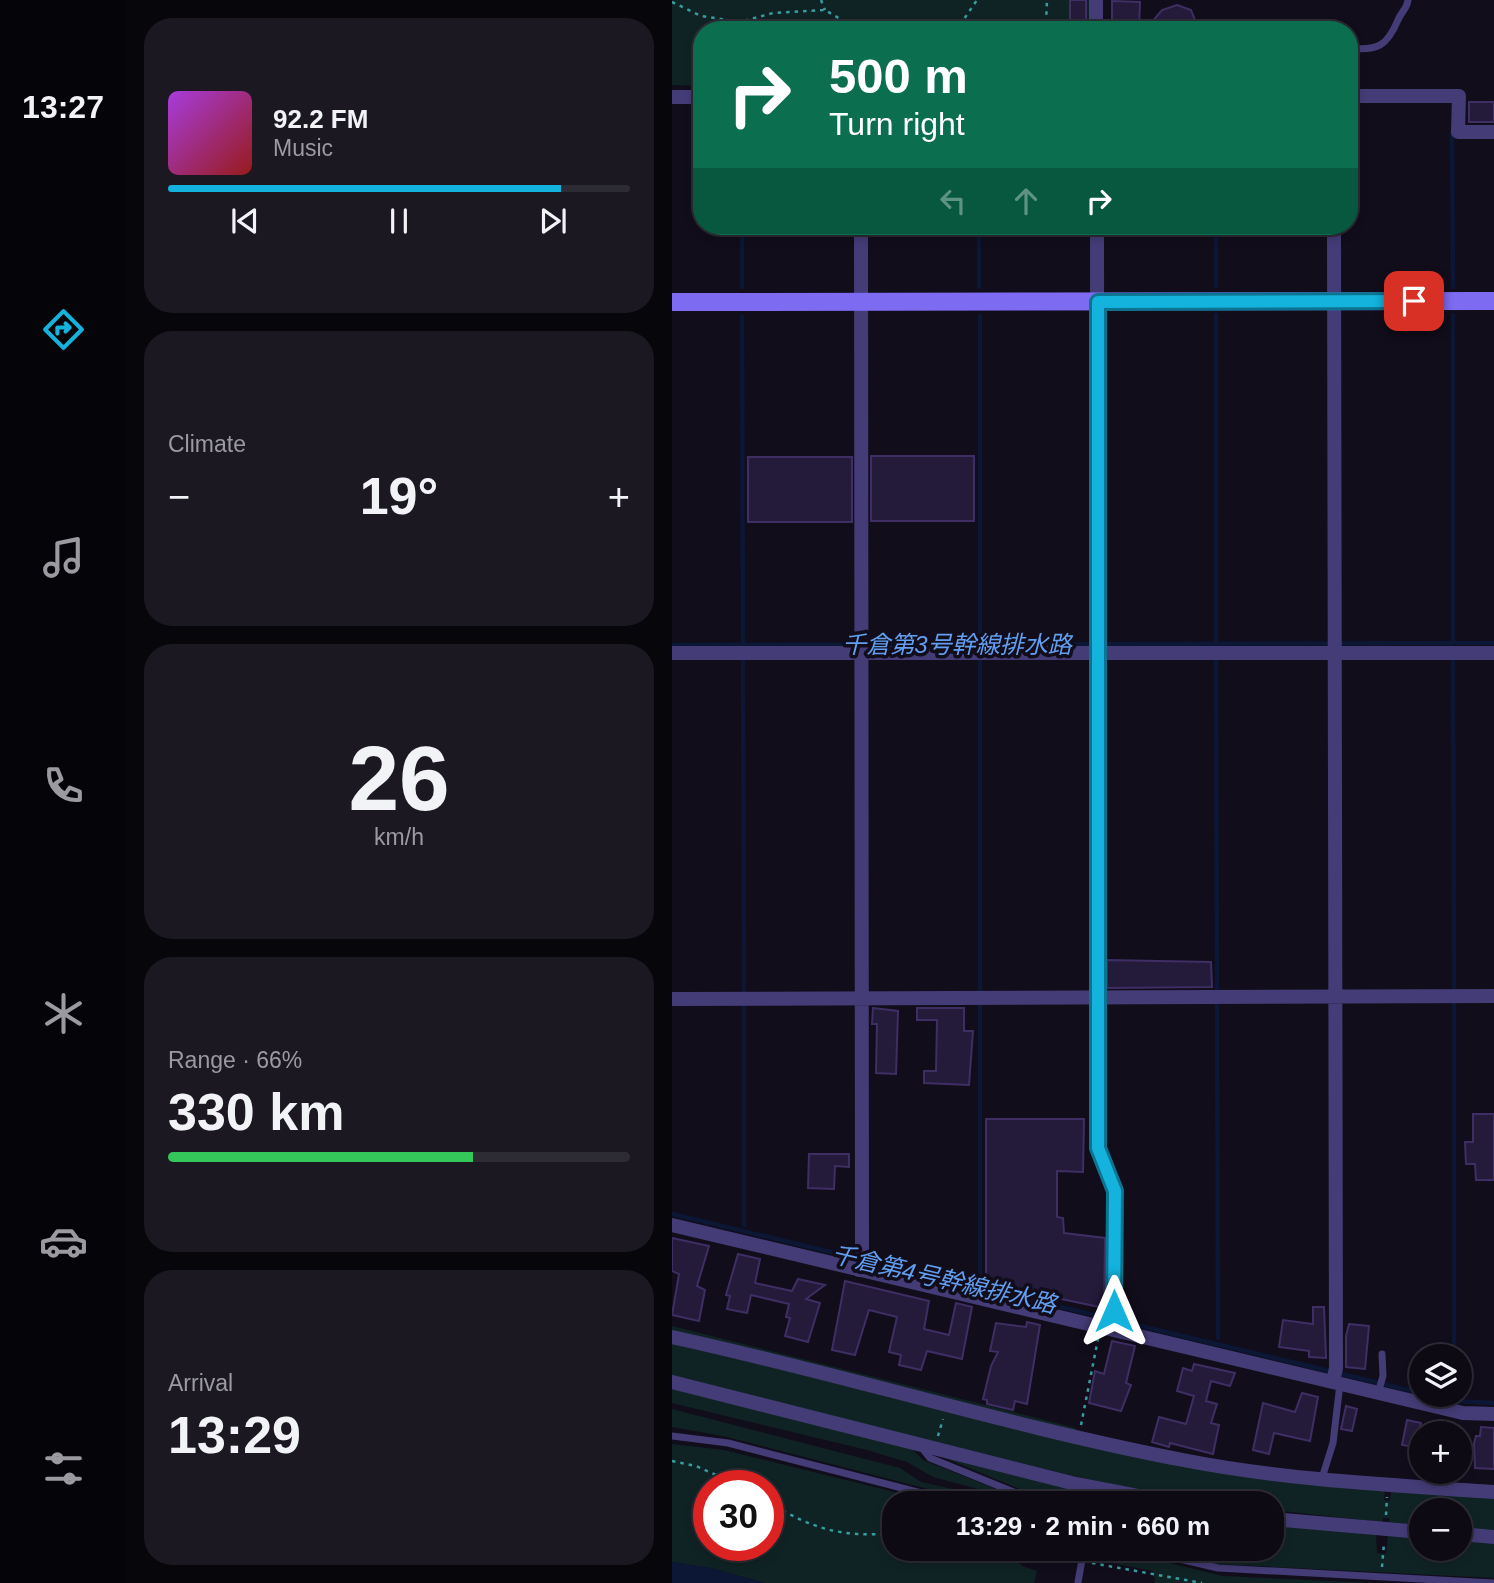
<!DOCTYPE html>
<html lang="en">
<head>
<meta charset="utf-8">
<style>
	body { margin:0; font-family:Arial,"Noto Sans JP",sans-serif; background:#1b1822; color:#f1f3f6; height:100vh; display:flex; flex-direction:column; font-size:26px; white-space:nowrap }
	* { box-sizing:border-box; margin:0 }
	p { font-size:23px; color:#9a9aa0 }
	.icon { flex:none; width:38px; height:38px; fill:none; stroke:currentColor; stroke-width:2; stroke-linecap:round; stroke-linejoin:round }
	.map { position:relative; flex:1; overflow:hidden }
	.side { display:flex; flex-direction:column; gap:18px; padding:18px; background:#07060b; width:546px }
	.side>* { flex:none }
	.guide { position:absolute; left:21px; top:21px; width:665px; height:214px; border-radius:28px; box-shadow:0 4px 10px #0003,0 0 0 2px #2d2b34; background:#0b6e4f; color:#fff; overflow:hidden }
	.controls { position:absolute; left:737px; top:1344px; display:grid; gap:14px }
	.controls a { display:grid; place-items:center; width:63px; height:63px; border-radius:50%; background:#0d0a14; box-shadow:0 4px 10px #0003,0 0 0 2px #2d2b34; font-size:35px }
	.speed { position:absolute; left:21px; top:1470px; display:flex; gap:14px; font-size:35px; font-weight:700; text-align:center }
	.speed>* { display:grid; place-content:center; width:91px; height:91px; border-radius:50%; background:#0d0a14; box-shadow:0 4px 10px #0003,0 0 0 2px #2d2b34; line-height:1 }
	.speed .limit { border:10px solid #d22; background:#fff; color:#111 }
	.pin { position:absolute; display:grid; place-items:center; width:60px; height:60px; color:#fff; margin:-30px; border-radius:14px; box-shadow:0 4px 10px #0006 }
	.me { position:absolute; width:77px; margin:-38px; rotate:0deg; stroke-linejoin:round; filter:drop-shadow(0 0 5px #0008) }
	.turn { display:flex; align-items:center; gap:24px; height:147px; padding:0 21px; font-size:32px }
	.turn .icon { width:91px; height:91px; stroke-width:2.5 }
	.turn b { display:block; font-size:49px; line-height:60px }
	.lanes { display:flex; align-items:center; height:66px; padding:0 21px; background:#0003; justify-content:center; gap:35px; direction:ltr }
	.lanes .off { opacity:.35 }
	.big { font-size:52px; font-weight:700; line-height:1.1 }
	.side .tile { flex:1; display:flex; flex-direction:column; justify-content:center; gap:10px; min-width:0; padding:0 24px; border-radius:28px; background:#1b1822 }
	.side .dial { align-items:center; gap:0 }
	.dial b { font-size:91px; line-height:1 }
	.song { display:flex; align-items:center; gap:21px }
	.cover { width:84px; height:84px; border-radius:10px; background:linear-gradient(135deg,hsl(280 70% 55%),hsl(0 70% 35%)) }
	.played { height:7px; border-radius:4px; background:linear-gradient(90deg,#13b3de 85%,#2d2b34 85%) }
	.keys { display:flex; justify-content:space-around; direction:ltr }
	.heat { display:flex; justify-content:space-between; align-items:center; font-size:38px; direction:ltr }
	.charge { height:10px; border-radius:5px; background:linear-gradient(90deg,#34c759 66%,#2d2b34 0) }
	.trip { position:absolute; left:210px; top:1491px; width:402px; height:70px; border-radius:28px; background:#0d0a14; box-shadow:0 4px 10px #0003,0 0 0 2px #2d2b34; font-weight:700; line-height:70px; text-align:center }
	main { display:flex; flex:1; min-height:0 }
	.dock { display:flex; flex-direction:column; width:126px; justify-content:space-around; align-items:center; background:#050408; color:#9a9aa0 }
	.dock .icon { width:49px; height:49px }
	.dock .selected { color:#13b3de }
	.dock b { font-size:32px; color:#f1f3f6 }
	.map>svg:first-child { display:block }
	.green { fill:#102324; fill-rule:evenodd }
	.water { fill:#0c1635 }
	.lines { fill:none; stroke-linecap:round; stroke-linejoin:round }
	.stream { stroke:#0c1635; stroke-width:4.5 }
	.building { fill:#241a3a; stroke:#3f2e64; stroke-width:2 }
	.path { stroke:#379da3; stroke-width:2.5; stroke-dasharray:3.5 5; stroke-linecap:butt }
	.lane { stroke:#443c76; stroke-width:7 }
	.street { stroke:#443c76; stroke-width:14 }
	.secondary { stroke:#7d6bf2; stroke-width:18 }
	.route-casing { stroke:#0c7490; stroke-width:18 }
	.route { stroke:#13b3de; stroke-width:12 }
	.labels { text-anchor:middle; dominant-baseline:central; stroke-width:7; stroke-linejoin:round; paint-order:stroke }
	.water-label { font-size:24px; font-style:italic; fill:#629ff1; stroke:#110d1b }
</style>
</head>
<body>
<main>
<nav class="dock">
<b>13:27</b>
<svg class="icon selected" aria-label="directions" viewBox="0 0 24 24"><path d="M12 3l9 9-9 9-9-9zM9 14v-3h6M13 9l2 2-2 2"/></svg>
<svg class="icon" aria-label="music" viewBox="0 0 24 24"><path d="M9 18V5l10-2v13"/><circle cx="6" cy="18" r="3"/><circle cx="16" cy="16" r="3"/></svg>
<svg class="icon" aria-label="phone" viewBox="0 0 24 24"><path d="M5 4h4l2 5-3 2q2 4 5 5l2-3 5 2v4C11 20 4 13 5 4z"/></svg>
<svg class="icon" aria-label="climate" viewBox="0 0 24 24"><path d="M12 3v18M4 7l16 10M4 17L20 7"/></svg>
<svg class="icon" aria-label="car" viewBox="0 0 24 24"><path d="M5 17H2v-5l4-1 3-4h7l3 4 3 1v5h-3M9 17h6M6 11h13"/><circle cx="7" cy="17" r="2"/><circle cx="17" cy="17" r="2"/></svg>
<svg class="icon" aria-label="filters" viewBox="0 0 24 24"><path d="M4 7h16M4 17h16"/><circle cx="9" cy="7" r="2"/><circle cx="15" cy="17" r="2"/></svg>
</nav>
<section class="side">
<div class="tile">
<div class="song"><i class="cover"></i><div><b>92.2 FM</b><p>Music</p></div></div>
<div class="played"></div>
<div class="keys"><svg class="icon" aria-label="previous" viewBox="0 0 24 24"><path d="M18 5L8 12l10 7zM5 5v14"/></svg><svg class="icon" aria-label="pause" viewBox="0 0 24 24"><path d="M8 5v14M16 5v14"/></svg><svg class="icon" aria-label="next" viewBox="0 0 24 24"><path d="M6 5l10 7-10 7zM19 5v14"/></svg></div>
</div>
<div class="tile"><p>Climate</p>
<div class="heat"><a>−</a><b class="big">19°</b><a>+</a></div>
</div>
<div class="tile dial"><b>26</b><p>km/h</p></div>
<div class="tile"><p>Range · 66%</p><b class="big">330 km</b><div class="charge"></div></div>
<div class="tile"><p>Arrival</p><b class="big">13:29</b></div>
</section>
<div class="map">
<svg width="822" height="1583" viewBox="0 0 822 1583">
	<rect width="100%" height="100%" fill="#110d1b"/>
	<!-- green -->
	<path class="green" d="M0,0H419V30H30V86L0,85Z
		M0,1326L404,1428L403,1434L0,1336Z
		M0,1342L406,1443L713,1488L712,1500L718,1501L719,1490L822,1498V1530L788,1528V1510H749V1525L717,1522V1518H711L710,1522L600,1510V1503C501,1503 405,1477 309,1453C206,1428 103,1402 0,1377Z
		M0,1389L239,1448L251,1460L359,1503L261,1477L235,1462L195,1450L0,1403Z
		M0,1409L228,1468L249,1482L345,1503H310L51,1436L0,1427Z
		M0,1444L52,1450L267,1503H222V1549H346L343,1559L350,1566L365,1571L362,1583H93L39,1568L0,1562ZM37,1486H96V1545H37Z
		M273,1458L472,1503H381Z
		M600,1523L704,1535L705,1553L714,1554L716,1536L749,1538V1549H788V1541L822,1544V1578L544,1564L486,1549H600Z
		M416,1549H440L551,1576L703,1583H483L481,1571L418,1559Z"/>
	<!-- water -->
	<path class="water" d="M0,1562L39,1568L93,1583H0Z"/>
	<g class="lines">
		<!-- stream -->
		<path class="stream" d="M780,133L781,287
			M70,226V287
			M307,226V287
			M544,226V286
			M544,315V643
			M781,315V643
			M308,316V644
			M70,317L71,645
			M0,645L822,643
			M308,658V993
			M544,658L545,992
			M781,658L782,991
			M71,660L72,992
			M782,1001V1356
			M308,1002V1283
			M545,1002L546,1338
			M72,1003V1225
			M0,1214L749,1393
			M758,1395L782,1401L822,1403"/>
	</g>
	<!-- building -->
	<path class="building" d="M398,0H414V30H398Z
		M440,1L468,2L467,30H440Z
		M505,5L519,10L527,30H473L490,10Z
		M797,102H822V122H797Z
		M199,456H302V521H199Z
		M76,457H180V522H76Z
		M435,960L539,962L540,987L435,988Z
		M201,1008L226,1011L224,1074L204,1073L205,1024H200Z
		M245,1008H292V1031H301L297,1085L252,1083V1071H264L265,1020H245Z
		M801,1114H822V1180H804L803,1164H794L793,1142H801Z
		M314,1119H412L411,1172L385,1171V1217L391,1218L392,1233L433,1238L432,1308L314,1283Z
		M137,1154H177V1167L163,1166L162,1189L136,1188Z
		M0,1238L37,1246L25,1286L33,1290L27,1321L0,1315L7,1274L0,1271Z
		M66,1254L88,1259L83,1283L120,1291L126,1279L153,1285L134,1299L148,1303L136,1342L113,1336L118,1318L114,1317L117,1304L79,1295L75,1313L55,1309L58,1296L54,1295Z
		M173,1281L257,1301L252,1329L277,1335L284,1303L300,1307L290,1359L255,1351L249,1370L227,1365L229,1355L217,1352L225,1317L197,1310L183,1355L160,1350Z
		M641,1307H652L654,1358L637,1357V1351L607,1347L611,1320L641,1324Z
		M355,1322L368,1325L355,1404L343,1401L341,1410L315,1404V1400L311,1399L319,1366L326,1352L318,1351L324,1323L354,1327Z
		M677,1324L697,1326L693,1369L674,1367V1336Z
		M440,1341L463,1346L454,1383L459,1385L449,1411L417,1403L423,1371L432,1374Z
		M522,1364L563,1373L558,1386L539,1381L534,1401L545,1404L539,1423L547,1425L541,1454L498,1443L497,1447L480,1442L487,1417L514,1424L522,1396L505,1391L511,1368L520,1371Z
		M630,1393L646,1397L638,1441L602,1433L597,1454L581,1450L591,1403L623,1412Z
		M674,1406L685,1409L680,1431L669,1429Z
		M735,1420L749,1423L744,1447L730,1445Z
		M809,1427L822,1428V1469L803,1468L802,1443L804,1436H808Z"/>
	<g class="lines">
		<!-- path -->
		<path class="path" d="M149,0L153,10
			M0,2L29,16L68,22L101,13L153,10L187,30
			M291,22L296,30
			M281,30L288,25L305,0
			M369,30L374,24L375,0
			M409,1425L426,1339
			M266,1436L271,1419
			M0,1461L24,1466L69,1486
			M96,1502C140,1529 171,1538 222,1533
			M714,1515L715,1497
			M343,1549L400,1560
			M420,1563L530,1583
			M710,1567L712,1543"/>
		<!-- lane -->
		<path class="lane" d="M677,48C706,51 715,46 726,20C729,12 735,9 736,0
			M706,1393L711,1376L710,1354
			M0,1436L56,1443L288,1503
			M250,1448L258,1458L369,1503
			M650,1478L661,1443L668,1384
			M465,1549L546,1568L822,1583
			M406,1582L412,1549"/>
		<!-- street -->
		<path class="street" d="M424,0V30
			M677,96H787L786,132H822
			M0,97H30
			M425,226L426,1148L443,1191L442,1311L438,1329
			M0,653H822
			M0,999L822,996
			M0,1225L791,1413L822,1414
			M187,1270L190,1253L189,226
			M0,1337C171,1374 339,1427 511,1460C613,1480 719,1485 822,1492
			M0,1382L400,1483L503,1503
			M661,1382L664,1368L662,226
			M600,1519L749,1532
			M788,1534L822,1537"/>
		<!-- secondary -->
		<path class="secondary" d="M0,302L822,301"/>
	</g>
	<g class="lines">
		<!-- route casing -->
		<g class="route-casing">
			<path id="route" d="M442,1311L443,1191L426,1148V302L742,301"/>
		</g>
		<!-- route -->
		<use href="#route" class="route"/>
	</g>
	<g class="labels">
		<!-- water labels -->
		<g class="water-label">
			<text x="285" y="644">千倉第3号幹線排水路</text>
			<text transform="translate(272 1279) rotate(13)">千倉第4号幹線排水路</text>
		</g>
	</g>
</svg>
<div class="controls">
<a><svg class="icon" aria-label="layers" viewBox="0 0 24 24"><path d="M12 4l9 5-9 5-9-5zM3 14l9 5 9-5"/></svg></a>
<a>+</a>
<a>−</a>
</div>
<div class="speed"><div class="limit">30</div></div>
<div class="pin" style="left:742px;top:301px;background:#d93025"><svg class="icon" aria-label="arrive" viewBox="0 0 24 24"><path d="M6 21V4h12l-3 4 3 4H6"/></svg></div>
<svg class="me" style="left:442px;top:1311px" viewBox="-20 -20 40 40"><path d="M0-17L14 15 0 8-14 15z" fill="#13b3de" stroke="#fff" stroke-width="4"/></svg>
<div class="trip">13:29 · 2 min · 660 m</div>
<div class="guide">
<div class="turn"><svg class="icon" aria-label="right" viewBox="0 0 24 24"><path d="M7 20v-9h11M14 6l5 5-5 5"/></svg><div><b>500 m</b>Turn right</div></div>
<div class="lanes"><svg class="icon off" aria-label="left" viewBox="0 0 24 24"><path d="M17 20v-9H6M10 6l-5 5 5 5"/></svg><svg class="icon off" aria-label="ahead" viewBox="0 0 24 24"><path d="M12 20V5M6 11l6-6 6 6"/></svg><svg class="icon" aria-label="right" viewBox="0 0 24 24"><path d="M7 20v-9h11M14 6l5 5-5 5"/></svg></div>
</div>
</div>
</main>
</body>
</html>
